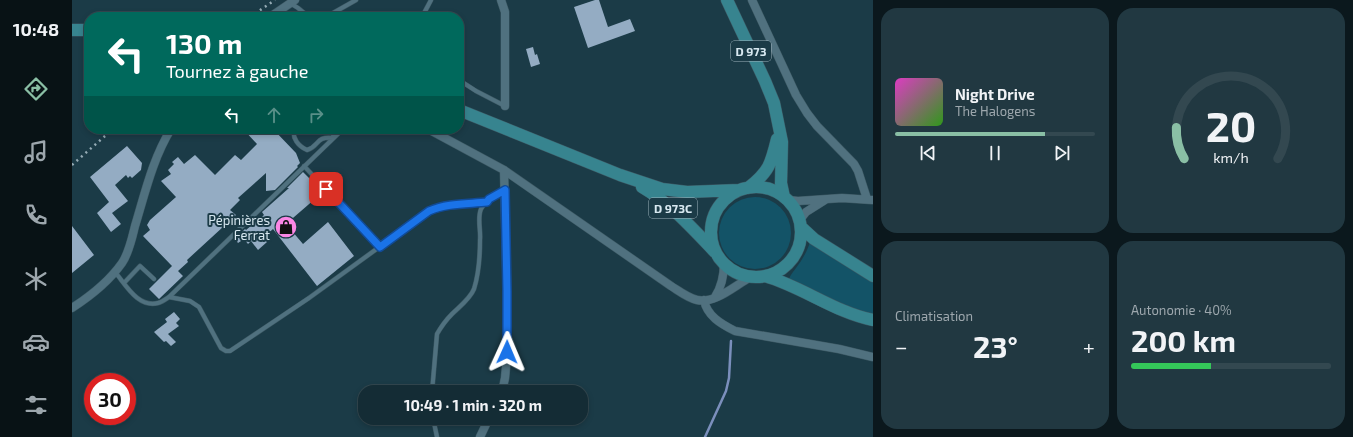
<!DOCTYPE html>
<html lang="fr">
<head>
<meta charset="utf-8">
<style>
	body { margin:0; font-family:"Exo 2",sans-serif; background:#213841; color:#f1f3f6; height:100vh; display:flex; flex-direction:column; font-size:15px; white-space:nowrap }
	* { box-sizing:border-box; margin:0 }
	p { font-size:13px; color:#9da7ad }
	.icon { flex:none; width:22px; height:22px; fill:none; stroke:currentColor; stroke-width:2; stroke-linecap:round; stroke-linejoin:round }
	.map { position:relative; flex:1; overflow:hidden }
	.panel { display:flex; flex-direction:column; gap:8px; padding:8px; background:#0b181d; width:480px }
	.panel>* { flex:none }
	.top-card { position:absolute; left:12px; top:12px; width:380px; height:122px; border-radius:16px; box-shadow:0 2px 6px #0003,0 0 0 1px #334850; background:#00695c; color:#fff; overflow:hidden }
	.speed { position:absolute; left:12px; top:373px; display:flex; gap:8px; font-size:20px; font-weight:700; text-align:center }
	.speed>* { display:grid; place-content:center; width:52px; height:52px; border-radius:50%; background:#142c35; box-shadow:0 2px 6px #0003,0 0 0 1px #334850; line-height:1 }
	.speed .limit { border:6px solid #d22; background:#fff; color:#111 }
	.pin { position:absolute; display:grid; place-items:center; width:34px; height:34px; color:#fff; margin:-17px; border-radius:8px; box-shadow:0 2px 6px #0006 }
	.me { position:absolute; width:44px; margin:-22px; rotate:1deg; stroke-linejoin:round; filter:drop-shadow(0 0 3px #0008) }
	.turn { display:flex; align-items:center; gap:14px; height:84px; padding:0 16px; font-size:18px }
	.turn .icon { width:52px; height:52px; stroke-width:2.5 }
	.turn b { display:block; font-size:28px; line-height:34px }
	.lanes { display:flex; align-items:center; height:38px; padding:0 16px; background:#0003; justify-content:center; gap:20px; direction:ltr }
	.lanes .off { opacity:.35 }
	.big { font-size:30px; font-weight:700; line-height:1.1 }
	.panel .widget { flex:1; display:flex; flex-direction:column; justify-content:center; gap:6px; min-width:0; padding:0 14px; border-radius:16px; background:#213841 }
	.panel .dial { align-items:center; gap:0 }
	.dial svg { height:104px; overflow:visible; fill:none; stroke:#334850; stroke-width:7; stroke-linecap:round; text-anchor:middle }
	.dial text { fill:#f1f3f6; stroke:none }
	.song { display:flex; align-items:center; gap:12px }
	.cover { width:48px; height:48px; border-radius:6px; background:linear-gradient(135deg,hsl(310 70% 55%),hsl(110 70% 35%)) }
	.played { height:4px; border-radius:2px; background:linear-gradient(90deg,#8abfa5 75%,#334850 75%) }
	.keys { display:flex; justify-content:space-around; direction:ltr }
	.heat { display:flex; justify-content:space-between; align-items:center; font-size:22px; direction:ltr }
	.charge { height:6px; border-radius:3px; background:linear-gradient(90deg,#34c759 40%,#334850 0) }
	.panel .tiles { flex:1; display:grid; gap:8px; grid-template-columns:repeat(2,1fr) }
	.trip { position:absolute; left:286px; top:385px; width:230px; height:40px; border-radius:16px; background:#142c35; box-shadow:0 2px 6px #0003,0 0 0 1px #334850; font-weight:700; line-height:40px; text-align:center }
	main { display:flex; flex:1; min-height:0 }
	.tab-bar { display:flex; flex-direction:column; width:72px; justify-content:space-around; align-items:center; background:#081215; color:#9da7ad }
	.tab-bar .icon { width:28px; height:28px }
	.tab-bar .selected { color:#8abfa5 }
	.tab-bar b { font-size:18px; color:#f1f3f6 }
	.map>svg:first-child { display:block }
	.green { fill:#135367 }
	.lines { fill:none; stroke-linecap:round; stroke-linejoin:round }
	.stream { stroke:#7b8fbc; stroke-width:2.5 }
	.building { fill:#94acc3 }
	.service-casing { stroke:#3d5964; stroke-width:5 }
	.minor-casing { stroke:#3d5964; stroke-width:9 }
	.primary-casing { stroke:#3d5964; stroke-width:13 }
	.service { stroke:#50717f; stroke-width:4 }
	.minor { stroke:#50717f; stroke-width:8 }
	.primary { stroke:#37848f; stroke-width:12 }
	.rail { stroke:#95abb5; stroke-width:2.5; stroke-dasharray:2 4; stroke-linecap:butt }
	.route-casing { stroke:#114b97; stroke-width:10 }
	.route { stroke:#1a73e8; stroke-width:7 }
	.labels { text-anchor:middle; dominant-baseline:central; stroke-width:4; stroke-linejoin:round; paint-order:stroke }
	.shield { fill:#1b3b47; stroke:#9fb4bd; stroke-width:1 }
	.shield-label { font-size:12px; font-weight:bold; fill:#d7e8f0 }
	.poi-label { font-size:13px; fill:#d7e8f0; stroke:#1b3b47; text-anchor:end }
</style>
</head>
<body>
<main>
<nav class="tab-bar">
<b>10:48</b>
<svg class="icon selected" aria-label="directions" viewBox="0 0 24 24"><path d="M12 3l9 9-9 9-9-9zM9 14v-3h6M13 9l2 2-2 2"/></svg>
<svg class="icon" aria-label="music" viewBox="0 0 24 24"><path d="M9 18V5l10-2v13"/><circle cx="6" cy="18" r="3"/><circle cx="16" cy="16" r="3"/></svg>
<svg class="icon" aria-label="phone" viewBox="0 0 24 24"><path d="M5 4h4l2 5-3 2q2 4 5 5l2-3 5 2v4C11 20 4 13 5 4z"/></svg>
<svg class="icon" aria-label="climate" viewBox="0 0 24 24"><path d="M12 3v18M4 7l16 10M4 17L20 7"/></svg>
<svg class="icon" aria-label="car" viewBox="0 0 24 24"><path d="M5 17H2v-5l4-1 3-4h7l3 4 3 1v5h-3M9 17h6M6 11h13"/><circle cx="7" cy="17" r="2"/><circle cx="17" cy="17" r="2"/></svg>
<svg class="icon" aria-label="filters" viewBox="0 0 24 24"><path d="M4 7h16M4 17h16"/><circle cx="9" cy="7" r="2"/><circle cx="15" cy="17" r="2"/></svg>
</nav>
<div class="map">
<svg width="801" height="437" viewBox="0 0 801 437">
	<rect width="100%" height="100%" fill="#1b3b47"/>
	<!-- green -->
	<path class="green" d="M647 233a36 36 0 1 1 72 0a36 36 0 1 1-72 0Z
		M738,242L801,281V315L777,308L717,279C719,274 721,272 724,268C730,260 735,252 738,242Z"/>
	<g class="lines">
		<!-- stream -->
		<path class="stream" d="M633,437L654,391L657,378L659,341"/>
	</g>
	<!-- building -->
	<path class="building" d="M523,0H527L536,27L558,19L563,31L516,48L502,7Z
		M461,47L463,55L465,54L468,64L459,67L454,49Z
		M171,129H201L224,153L228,163L225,166L226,167L203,190L194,191V173L166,198L168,200L158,210L164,215L115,260L116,262L106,271L111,276L87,299L77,289L100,266L71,236L78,230L75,225L78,220L104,197L89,181L99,174L96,170L102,164L100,162L106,157L112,164L123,155L143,175L163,155L169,160L185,144Z
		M55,146L70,163L69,170L60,178L58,176L56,178L54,175L43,185L56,201L40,213L49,224L39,232L25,213L37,202L18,177Z
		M231,172L251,192L214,224L231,244L256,222L282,256L245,286L201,229L191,238L195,242L186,250L179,241L176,244L172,239L166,243L163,239L173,229L174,230L192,215L190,212L217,188H215Z
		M0,226L22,255L0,273Z
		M102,312L108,319L104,323L107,326L96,334L104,342L99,346L94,341L92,342L82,332L95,322L93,319Z"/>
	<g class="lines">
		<!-- service casing -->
		<g class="service-casing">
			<path id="service" d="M218,3L226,8L237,17
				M254,17L284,0
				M350,17L359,0
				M387,80L404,91L433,106
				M222,129C220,138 226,146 235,150C248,146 243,136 261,138L262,129
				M232,166L308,247
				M43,272C54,285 66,308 86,303C90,302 94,299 97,297L271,129
				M52,283L68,266L82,279
				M97,297L118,301L127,307L149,348L154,351H158L237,298L357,211L374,206L415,202
				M360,392L365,334C369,327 374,320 380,314C387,307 398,299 402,289C407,273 408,256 408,240C409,230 405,218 409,209C414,199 424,195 433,190
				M361,418L365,437"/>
		</g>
		<!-- minor casing -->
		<g class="minor-casing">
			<path id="minor" d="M429,0L433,12V106
				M680,0L724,95L735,113L745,126L782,164L786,171L795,199
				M198,17L223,0
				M356,129L432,170L599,286C607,291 616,298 625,300C644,304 663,285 679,277
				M716,200L726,201L770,198L800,200
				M727,221L734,212L753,200
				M643,297C650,286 652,276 652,263
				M632,300C635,316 649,324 663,331L767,349L801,357
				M0,308C17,297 38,280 50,263C57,253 60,238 63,226C73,193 81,158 99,129
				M430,392L433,378L434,367L435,291L432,170
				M408,437L417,418"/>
		</g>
		<!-- primary casing -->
		<g class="primary-casing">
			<path id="primary" d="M655,0L693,81L702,103L710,142L709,183L712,197
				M0,30H17
				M387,110L548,175L590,189L615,192L667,190
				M570,187C599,204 620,228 643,252
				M639 232a45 45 0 1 1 90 0a45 45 0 1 1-90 0Z
				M676,188C697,172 699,164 705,139
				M729,227L742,239L801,276
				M693,276C731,287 762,312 801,320"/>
		</g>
		<!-- service -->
		<use href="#service" class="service"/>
		<!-- minor -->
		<use href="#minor" class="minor"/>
		<!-- primary -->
		<use href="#primary" class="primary"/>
		<!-- rail -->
		<path class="rail" d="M178,17L203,0
			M0,165L41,129"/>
	</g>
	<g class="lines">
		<!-- route casing -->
		<g class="route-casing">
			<path id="route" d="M254,189L308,247L357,211C375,203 396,204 415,202L417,199L433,190L435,291V352"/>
		</g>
		<!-- route -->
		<use href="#route" class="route"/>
	</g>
	<!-- icons -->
	<defs>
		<g id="shop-disc" transform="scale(1.15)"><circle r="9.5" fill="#fb87e5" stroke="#1b3b47"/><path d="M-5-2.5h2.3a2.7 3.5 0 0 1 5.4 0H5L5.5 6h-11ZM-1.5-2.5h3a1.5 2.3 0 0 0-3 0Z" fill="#111"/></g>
	</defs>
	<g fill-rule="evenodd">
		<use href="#shop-disc" x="214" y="227"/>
	</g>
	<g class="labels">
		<!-- shield labels -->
		<g class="shield">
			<rect x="659" y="41" width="40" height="20" rx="3"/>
			<rect x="577" y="198" width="48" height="20" rx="3"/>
		</g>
		<g class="shield-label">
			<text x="679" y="51">D 973</text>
			<text x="601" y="208">D 973C</text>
		</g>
		<!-- poi labels -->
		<g class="poi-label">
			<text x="198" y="220">Pépinières<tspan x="198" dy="15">Ferrat</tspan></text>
		</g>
	</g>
</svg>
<div class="speed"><div class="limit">30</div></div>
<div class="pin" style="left:254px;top:189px;background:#d93025"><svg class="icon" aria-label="arrive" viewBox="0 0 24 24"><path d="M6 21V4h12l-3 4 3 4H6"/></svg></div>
<svg class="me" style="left:435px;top:352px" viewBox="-20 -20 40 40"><path d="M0-17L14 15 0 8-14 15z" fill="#1a73e8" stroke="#fff" stroke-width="4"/></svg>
<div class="trip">10:49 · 1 min · 320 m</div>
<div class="top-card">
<div class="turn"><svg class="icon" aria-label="left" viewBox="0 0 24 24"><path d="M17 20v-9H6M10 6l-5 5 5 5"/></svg><div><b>130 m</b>Tournez à gauche</div></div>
<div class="lanes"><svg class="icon" aria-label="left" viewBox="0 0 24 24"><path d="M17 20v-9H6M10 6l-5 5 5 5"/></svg><svg class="icon off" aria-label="ahead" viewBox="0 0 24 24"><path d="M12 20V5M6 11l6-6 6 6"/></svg><svg class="icon off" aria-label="right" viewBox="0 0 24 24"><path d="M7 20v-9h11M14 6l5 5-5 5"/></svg></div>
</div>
</div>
<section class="panel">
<div class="tiles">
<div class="widget">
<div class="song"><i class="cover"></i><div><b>Night Drive</b><p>The Halogens</p></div></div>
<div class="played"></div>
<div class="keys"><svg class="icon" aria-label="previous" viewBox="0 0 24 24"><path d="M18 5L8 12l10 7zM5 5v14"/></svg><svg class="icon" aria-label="pause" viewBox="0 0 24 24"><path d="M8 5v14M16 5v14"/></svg><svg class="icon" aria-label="next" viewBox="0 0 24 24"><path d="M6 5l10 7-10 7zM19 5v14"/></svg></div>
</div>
<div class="widget dial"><svg viewBox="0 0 100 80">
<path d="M14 69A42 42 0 1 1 86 69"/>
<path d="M14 69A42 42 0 0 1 8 45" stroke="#8abfa5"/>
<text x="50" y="56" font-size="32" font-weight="700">20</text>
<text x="50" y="72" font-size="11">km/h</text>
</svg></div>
<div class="widget"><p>Climatisation</p>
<div class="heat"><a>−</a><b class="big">23°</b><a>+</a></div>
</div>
<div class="widget"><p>Autonomie · 40%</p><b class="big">200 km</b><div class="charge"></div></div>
</div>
</section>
</main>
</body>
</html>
